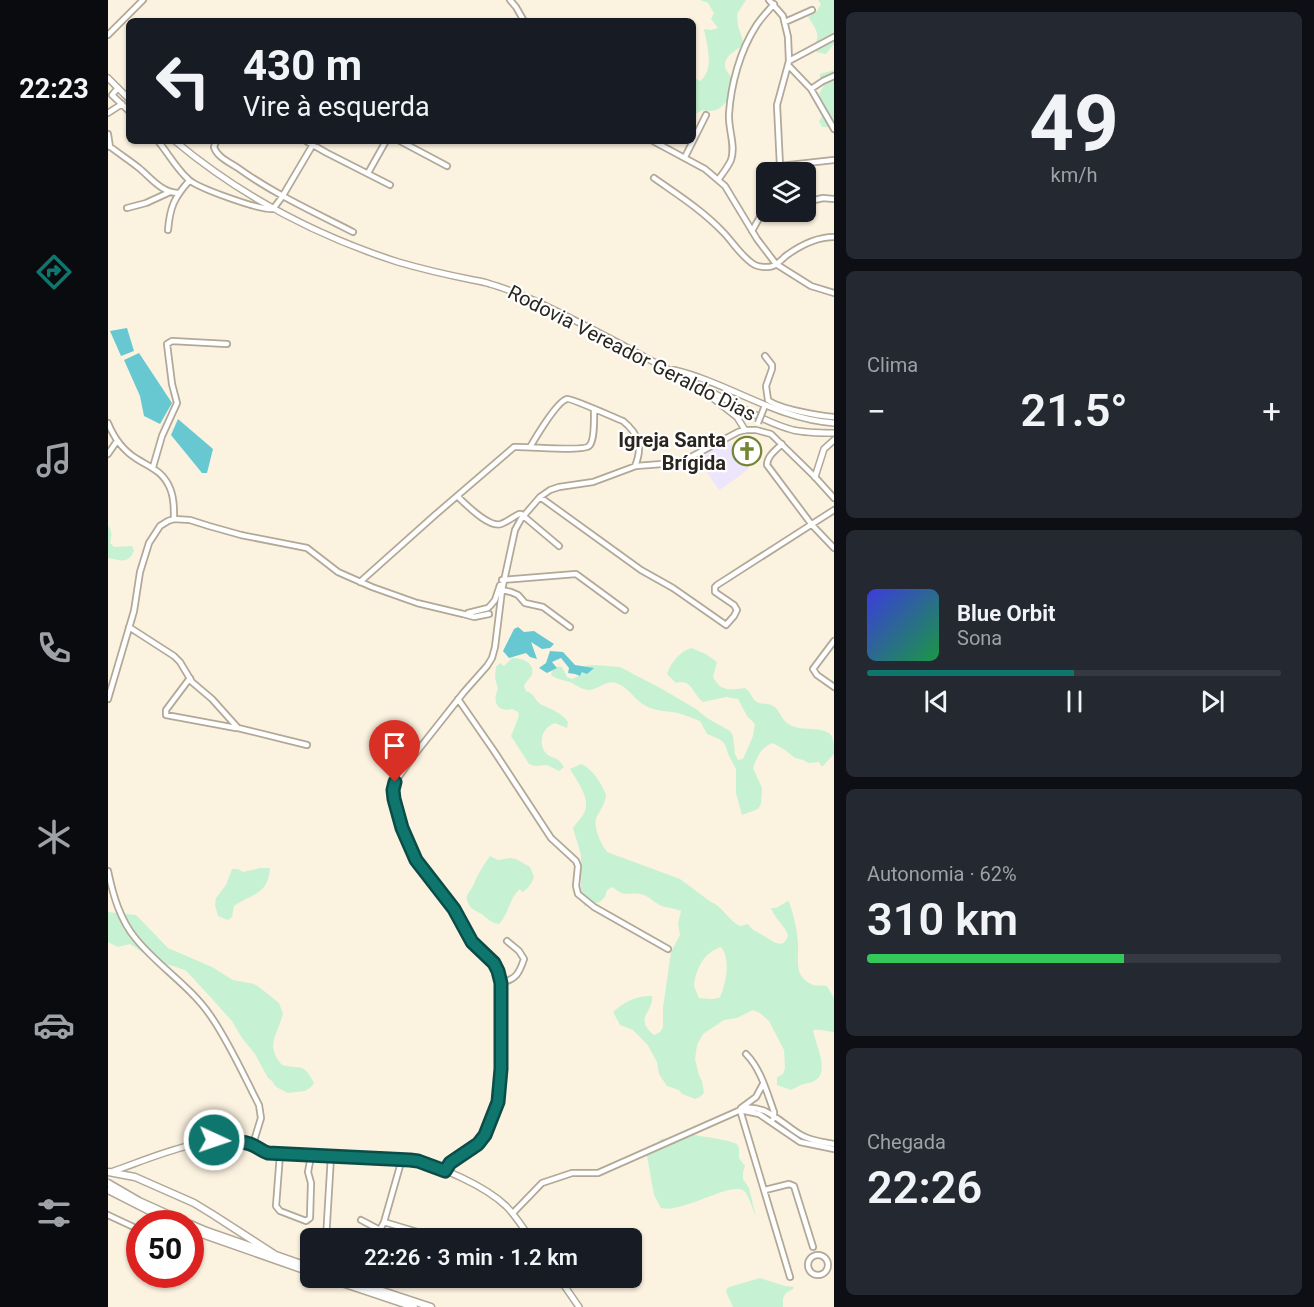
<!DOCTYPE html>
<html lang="pt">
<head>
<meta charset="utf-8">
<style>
	body { margin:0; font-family:Roboto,sans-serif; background:#242831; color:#f1f3f6; height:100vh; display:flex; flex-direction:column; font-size:22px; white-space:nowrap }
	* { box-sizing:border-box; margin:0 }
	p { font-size:20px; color:#9ea1a6 }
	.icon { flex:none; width:33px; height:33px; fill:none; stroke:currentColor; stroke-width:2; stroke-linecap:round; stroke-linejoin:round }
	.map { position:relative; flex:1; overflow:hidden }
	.details { display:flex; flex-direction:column; gap:12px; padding:12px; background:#0d0f14; width:480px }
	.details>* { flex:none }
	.top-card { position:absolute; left:18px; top:18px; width:570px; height:126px; border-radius:9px; box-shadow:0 2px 4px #0004; background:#171b24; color:#f1f3f6; overflow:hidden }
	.controls { position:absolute; left:648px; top:162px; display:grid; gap:12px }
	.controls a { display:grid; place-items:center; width:60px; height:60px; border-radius:9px; background:#171b24; box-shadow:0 2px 4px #0004; font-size:30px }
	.speed { position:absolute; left:18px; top:1210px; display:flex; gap:12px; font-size:30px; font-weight:700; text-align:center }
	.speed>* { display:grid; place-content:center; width:78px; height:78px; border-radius:50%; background:#171b24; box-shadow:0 2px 4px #0004; line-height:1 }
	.speed .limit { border:9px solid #d22; background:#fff; color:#111 }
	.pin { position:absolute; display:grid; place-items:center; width:51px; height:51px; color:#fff; margin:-62px -26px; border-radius:50% 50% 50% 0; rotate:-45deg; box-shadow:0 0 6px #0007 }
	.pin .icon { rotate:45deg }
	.me { position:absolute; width:66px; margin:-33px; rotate:93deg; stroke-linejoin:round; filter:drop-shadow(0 0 4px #0008) }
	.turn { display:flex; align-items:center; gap:21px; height:126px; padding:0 18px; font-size:27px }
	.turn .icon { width:78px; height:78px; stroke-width:2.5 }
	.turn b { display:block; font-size:42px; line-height:51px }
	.big { font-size:45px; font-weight:600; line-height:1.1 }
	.details .tile { flex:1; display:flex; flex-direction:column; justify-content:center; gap:9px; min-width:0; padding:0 21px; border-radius:9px; background:#242831 }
	.details .dial { align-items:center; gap:0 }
	.dial b { font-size:78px; line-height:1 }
	.song { display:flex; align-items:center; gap:18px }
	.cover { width:72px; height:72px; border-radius:9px; background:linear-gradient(135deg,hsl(240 70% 55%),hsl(140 70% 35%)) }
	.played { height:6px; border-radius:3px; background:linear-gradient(90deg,#0f766e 50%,#363941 50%) }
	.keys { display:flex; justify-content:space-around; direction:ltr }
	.heat { display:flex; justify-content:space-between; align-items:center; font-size:33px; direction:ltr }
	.charge { height:9px; border-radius:4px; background:linear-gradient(90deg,#34c759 62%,#363941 0) }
	.trip { position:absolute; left:192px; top:1228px; width:342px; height:60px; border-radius:9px; background:#171b24; box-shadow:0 2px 4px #0004; font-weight:600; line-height:60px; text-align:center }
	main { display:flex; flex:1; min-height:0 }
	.dock { display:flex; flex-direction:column; width:108px; justify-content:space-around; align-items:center; background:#090b0e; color:#9ea1a6 }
	.dock .icon { width:42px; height:42px }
	.dock .current { color:#0f766e }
	.dock b { font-size:27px; color:#f1f3f6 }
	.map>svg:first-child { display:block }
	.education { fill:#ece5fb }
	.green { fill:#c6f2d3; fill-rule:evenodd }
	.water { fill:#67c8d1 }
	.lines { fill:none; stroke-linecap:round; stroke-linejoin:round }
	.minor-casing { stroke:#b1a897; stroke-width:8 }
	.major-casing { stroke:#b1a897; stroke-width:8 }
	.highway-casing { stroke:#b1a897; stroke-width:9 }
	.minor { stroke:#fff; stroke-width:4.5 }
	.major { stroke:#fff; stroke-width:5 }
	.highway { stroke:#fff; stroke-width:6 }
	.minor-bridge-casing { stroke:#b1a897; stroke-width:8; stroke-linecap:butt }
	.minor-bridge { stroke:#fff; stroke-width:4.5 }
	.route-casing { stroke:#0a4d48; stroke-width:15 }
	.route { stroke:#0f766e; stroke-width:10 }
	.labels { text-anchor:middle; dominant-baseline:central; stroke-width:4.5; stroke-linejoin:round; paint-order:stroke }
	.street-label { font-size:20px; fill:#2a261f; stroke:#fff }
	.poi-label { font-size:20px; font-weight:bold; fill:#2a261f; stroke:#fff; text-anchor:end }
</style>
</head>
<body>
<main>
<nav class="dock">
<b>22:23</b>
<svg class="icon current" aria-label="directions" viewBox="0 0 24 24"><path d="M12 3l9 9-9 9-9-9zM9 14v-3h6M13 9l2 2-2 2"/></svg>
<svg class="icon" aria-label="music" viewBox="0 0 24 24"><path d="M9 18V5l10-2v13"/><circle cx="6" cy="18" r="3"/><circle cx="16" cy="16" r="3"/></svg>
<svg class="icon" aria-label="phone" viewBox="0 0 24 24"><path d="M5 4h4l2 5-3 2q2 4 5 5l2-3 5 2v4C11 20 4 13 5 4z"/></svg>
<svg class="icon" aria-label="climate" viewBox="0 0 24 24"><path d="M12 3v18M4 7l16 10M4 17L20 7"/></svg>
<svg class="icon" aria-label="car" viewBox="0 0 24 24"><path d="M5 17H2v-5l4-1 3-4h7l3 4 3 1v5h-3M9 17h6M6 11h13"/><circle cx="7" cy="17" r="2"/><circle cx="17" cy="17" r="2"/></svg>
<svg class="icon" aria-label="filters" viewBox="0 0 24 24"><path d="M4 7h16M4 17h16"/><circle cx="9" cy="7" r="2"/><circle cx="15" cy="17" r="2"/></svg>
</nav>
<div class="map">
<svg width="726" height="1307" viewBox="0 0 726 1307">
	<rect width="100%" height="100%" fill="#fcf2e0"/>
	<!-- education -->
	<path class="education" d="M620,440L641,468L626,480L611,490L589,458Z"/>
	<!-- green -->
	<path class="green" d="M592,0H638L629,14L630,26L636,44C630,50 618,54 617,64C616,72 624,74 624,81C626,97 612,116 595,110L585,115V74L587,78L592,81C607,70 599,45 596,29L603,30L610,28L603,19L606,13L600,3Z
		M710,0H726V44L718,54L708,52L711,47L706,45C714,35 706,26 700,17L709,11L713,4Z
		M726,70V127H714L711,121L714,117L716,104L709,98L711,97L712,92L719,80L718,79L712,78V74Z
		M0,525C4,532 4,535 2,543L6,547L24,546L26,551C20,565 12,560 0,558Z
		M583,648L598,654L609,662L605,677C613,692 622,690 637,688C644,692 643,699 649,702C654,705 660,702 667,707C672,712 675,722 682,725C694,732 713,725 723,735C726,740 726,748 726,754L714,767L711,762L701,763L695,760L687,758L677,750L665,743C653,747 649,757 645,768L654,788L653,804L650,809L634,815L628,793V769L620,754L618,747L615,742L611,739L599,734L592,721C584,718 577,715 570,713C558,711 548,711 538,706C526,700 521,687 508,683C500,680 494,686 486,689C478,692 471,687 464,683C457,680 450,680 443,675C445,668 447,666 454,667L459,677L464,679L474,674L470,669L475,666L486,665L512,667L554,689L588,709L599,718L622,731L625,736L627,754L630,760L635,759L645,736L647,724L639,716L630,699L618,697L595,702C585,695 584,678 568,683L559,674C563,662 572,652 583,648Z
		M404,658C413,658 427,662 424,674C422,679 418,681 416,686L418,691C428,694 426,701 434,705C443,709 454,713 460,722L459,728L447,723C442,725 439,727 436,732C432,739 433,750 440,755C448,760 450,757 456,767L451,771L439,765L427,766L421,764L403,736L411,716L410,712L404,709C389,713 384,701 390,689L387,678L388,667L392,663L396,666Z
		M473,764C486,770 492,782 498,794C497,804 494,807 489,816C484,827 493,843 499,852L572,879L603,902C614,906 620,920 632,926L640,924C644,930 649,932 656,936C665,941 676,951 680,935C676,925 667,919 663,908H668L680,901L681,902C685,912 690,933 690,944C691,961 685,976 705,985C709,986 715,985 719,986L726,998V1032C719,1032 712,1029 705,1030C707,1043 723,1073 706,1081C703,1083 699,1083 696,1084C692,1085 687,1088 683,1090L669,1085V1077L675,1074L677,1068L676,1050L661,1021L652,1013L645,1010L629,1018L616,1020L595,1034L589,1045L587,1059L591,1075L594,1081L596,1093L592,1097L587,1099L574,1094L571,1090L559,1086L551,1074L549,1062L539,1044L525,1030L512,1025L505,1012C515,1002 530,995 544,996C546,1012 525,1018 546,1035L552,1032L555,1027V1008L563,952L572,935L570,924L573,911C566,908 560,908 554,906C546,903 541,895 532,894C519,892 517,898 505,887L499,890C497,903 487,904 476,906L473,888V855L465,828C469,822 474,818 477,811C482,797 469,781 462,769ZM613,947C623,959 618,982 613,995L611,998L604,999L591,998L586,986C588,969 595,953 613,947Z
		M382,856L390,860L402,858L408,859L422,867L426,877C424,883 420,889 414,892L412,889C401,898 401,914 391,924C384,923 381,920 375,915C369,911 363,910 360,903C356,895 362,892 365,886C369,875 375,866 382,856Z
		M152,868H162C160,895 145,893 126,906L124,917L120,920L110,916L107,905L108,898L118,885L124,869H130L135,872Z
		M0,912L28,915L60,948L104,967L125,980L146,984L151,987L171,1003L175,1014C169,1036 157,1045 174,1065C194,1070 195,1062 206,1083L203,1087L197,1091L180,1093L168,1087L164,1081L160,1078L147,1054L134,1038L124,1021L85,978L77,970L46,960L22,944L10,947L0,942Z
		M583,1134C599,1138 614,1138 629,1144L631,1148V1158L637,1166L635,1172V1179L641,1188L648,1217C645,1211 641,1195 636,1191C623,1181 574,1214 553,1208L546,1195L539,1156L542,1151L553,1139L569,1138Z
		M652,1278L677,1286L686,1287L685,1289L678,1293L675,1298V1307H625L619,1294L618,1290L621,1287Z"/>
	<!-- water -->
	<path class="water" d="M19,328L26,351L13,356L2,331Z
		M31,353L64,403L52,424L36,416L32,396L16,360Z
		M70,419L105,449L99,473H94L63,435Z
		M410,627L416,632L426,631L446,644L442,648L434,649L423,642L429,659L422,657L418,653L401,658L395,651L406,629Z
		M442,651L455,652L467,665L486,668L479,674L474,672L472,676L467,674L460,673L461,668L453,658L444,662L449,668L439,673L431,668L438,663Z"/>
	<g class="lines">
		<!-- minor casing -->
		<g class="minor-casing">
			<path id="minor" d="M402,0L408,7L416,21
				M661,0L675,16L680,37L681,61L669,105L672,166L670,172
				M677,22L704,10
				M0,35L35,0
				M681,61L726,37
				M680,65L703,89L726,129
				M10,88L4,95L21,111
				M703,89L715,81L726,76
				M0,113L14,104
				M0,134L2,147
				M50,141C60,153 68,168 80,179C89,188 151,210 165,209L174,197L207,141
				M108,141L106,147C109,157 121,162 130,168C166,194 206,212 245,232
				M198,141L219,153L282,185
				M292,141L339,166
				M545,141L597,169L617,186L649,239L668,264L703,286L726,293
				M585,141L598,115
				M0,145C10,153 21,160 31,168C43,178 53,192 70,193
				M577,157L585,141
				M672,166L726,160
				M260,173L278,141
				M546,178C570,195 594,210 615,232C625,242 634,258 647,265C651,267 660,268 665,266C670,264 675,258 679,255C693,245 709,237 726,237
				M610,180C615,173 620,167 623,160C628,146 620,129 621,114C623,84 632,51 648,26C653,18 660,11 666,4
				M698,202L715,198L726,199
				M19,208L38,203L62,192
				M653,215L658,201
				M60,230C62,207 66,198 81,181
				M644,231L653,215L658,216L669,212
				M657,356L664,365V369L658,386L660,400
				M660,400C671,409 712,416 726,417
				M0,423C6,438 16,451 29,459C42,467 54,471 61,486C66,496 66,508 66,519
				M674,444C668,450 659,456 659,465L704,525L726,548
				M422,447C428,437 449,401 459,399C463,398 507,418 515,421C531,434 535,447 527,466
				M0,454L9,441
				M45,467L54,436L69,403L64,384L59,344L64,341L119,344
				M349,496C358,504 380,528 393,524C399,522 405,517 411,514H413L451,546
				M432,497L533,570L565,588L618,625L626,616L629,610L626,605L607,592V587L609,585L726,510
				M394,580L468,574L517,610
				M252,582L327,515L406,447C419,446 475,452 481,446C487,441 486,418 486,410
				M394,590L403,592L410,595L417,603L435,607L462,627
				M382,606L387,600L392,585
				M360,613L380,608L383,605
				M21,627L66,656L72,662L84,682L104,699L130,728L199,745
				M726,641L705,669L709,675L726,687
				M82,678L58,710V715L128,728
				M0,699L26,611L32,572L41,543L52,526L60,521L66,519L82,520L101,526L133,535L199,548L230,572L264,587L309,603L355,614L366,617L381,614
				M350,699L386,751L443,838L468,861L470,866L468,886L470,894L486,907L560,949
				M0,871C5,895 12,920 28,939C50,966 82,986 102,1015C121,1042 136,1076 151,1105L153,1118L145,1144
				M393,983C408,979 411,974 416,959L411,951L399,941
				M638,1054C653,1069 659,1093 666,1112V1117L665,1119
				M633,1108L648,1097L655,1084
				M632,1110L682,1277
				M632,1110L651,1114L692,1142L726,1149
				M172,1154L168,1206L172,1211L198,1221L202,1218L203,1183L200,1172L203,1156
				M337,1171L342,1163L370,1144L377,1135L390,1102L393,1069V983L390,971L386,963L364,942L346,910L308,859L294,828L286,799L285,790L287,782L307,754L356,692L379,666L384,658L387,647L394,590L407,530L413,519L432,497L442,490L451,487L485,482L528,466L567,463L579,459L630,432L637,430H648L663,434L707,477L726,498
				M657,1190L681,1184L686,1186L705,1247
				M405,1213L434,1183L464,1173H490L637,1108C660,1105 675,1125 693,1135C703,1141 715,1142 726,1144
				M0,1215L32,1230
				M253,1220L272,1230
				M276,1222L333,1239
				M218,1239L223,1156
				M267,1239L276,1222L294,1159
				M700 1265a10 10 0 1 1 20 0a10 10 0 1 1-20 0Z"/>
		</g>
		<!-- major casing -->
		<g class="major-casing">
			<path id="major" d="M0,78L21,99
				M67,141C134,197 206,235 290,262C314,269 340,275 365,280C371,281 377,282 382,284C397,288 411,294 425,300C488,329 549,365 611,396C635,408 659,423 685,430C698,433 712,433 726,433
				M566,370C621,383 668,419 726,423
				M596,391L629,417L637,430
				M707,477L716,449L726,440
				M3,1172C44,1158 96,1133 139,1143C147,1145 152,1150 160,1153L302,1160C331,1165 377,1186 398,1206C408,1216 415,1228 423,1239
				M451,1278L471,1307"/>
		</g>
		<!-- highway casing -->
		<g class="highway-casing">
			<path id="highway" d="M0,1172L27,1177L86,1203L104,1214L166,1254
				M0,1183L31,1201L82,1224
				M0,1190L67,1224
				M45,1214L51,1224
				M82,1224L96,1230L202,1267
				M82,1230L202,1272
				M219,1278L306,1307
				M235,1278L323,1307"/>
		</g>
		<!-- minor -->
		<use href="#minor" class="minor"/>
		<!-- major -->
		<use href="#major" class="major"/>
		<!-- highway -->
		<use href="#highway" class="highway"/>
		<!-- minor-bridge casing -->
		<g class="minor-bridge-casing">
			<path id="minor-bridge" d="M650,423L656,408"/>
		</g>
		<!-- minor-bridge -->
		<use href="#minor-bridge" class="minor-bridge"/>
	</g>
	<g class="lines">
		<!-- route casing -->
		<g class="route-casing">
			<path id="route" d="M106,1140C117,1141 131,1140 142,1144C149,1146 153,1151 160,1153L302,1160L310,1161L337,1171L342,1163L370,1144L377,1135L390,1102L393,1069V983L390,971L386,963L364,942L346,909L308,860L294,828L286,799L285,790L287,782"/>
		</g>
		<!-- route -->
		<use href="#route" class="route"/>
	</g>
	<!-- icons -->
	<defs>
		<g id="church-ring" transform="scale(1.5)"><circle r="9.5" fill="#fff" stroke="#738636" stroke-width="1.5"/><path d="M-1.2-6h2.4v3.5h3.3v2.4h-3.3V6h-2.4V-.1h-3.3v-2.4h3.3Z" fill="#738636"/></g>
	</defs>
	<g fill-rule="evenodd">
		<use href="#church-ring" x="639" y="451"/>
	</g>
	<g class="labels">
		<!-- street labels -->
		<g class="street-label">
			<text transform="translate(524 353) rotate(27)">Rodovia Vereador Geraldo Dias</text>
		</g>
		<!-- poi labels -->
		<g class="poi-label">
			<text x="618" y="440">Igreja Santa<tspan x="618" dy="23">Brígida</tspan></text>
		</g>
	</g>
</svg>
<div class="controls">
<a><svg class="icon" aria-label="layers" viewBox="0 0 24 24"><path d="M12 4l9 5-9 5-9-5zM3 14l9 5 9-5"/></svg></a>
</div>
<div class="speed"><div class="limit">50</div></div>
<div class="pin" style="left:287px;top:782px;background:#d93025"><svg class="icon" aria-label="arrive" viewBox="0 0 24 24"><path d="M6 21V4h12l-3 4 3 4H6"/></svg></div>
<svg class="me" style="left:106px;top:1140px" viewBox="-20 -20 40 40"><circle r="17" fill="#0f766e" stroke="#fff" stroke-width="3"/><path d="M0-11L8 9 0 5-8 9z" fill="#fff"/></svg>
<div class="trip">22:26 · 3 min · 1.2 km</div>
<div class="top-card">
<div class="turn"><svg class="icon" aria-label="left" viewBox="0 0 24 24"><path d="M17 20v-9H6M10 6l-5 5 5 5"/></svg><div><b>430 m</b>Vire à esquerda</div></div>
</div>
</div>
<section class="details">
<div class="tile dial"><b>49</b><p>km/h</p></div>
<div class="tile"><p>Clima</p>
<div class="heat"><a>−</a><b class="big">21.5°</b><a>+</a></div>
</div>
<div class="tile">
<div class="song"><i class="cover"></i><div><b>Blue Orbit</b><p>Sona</p></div></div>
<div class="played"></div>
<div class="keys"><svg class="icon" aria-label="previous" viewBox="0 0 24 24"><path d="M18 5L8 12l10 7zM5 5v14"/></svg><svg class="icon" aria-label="pause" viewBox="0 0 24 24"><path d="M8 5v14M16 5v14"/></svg><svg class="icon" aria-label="next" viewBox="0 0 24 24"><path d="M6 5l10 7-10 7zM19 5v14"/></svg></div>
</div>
<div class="tile"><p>Autonomia · 62%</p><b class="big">310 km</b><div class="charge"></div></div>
<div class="tile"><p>Chegada</p><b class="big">22:26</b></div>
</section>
</main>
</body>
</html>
